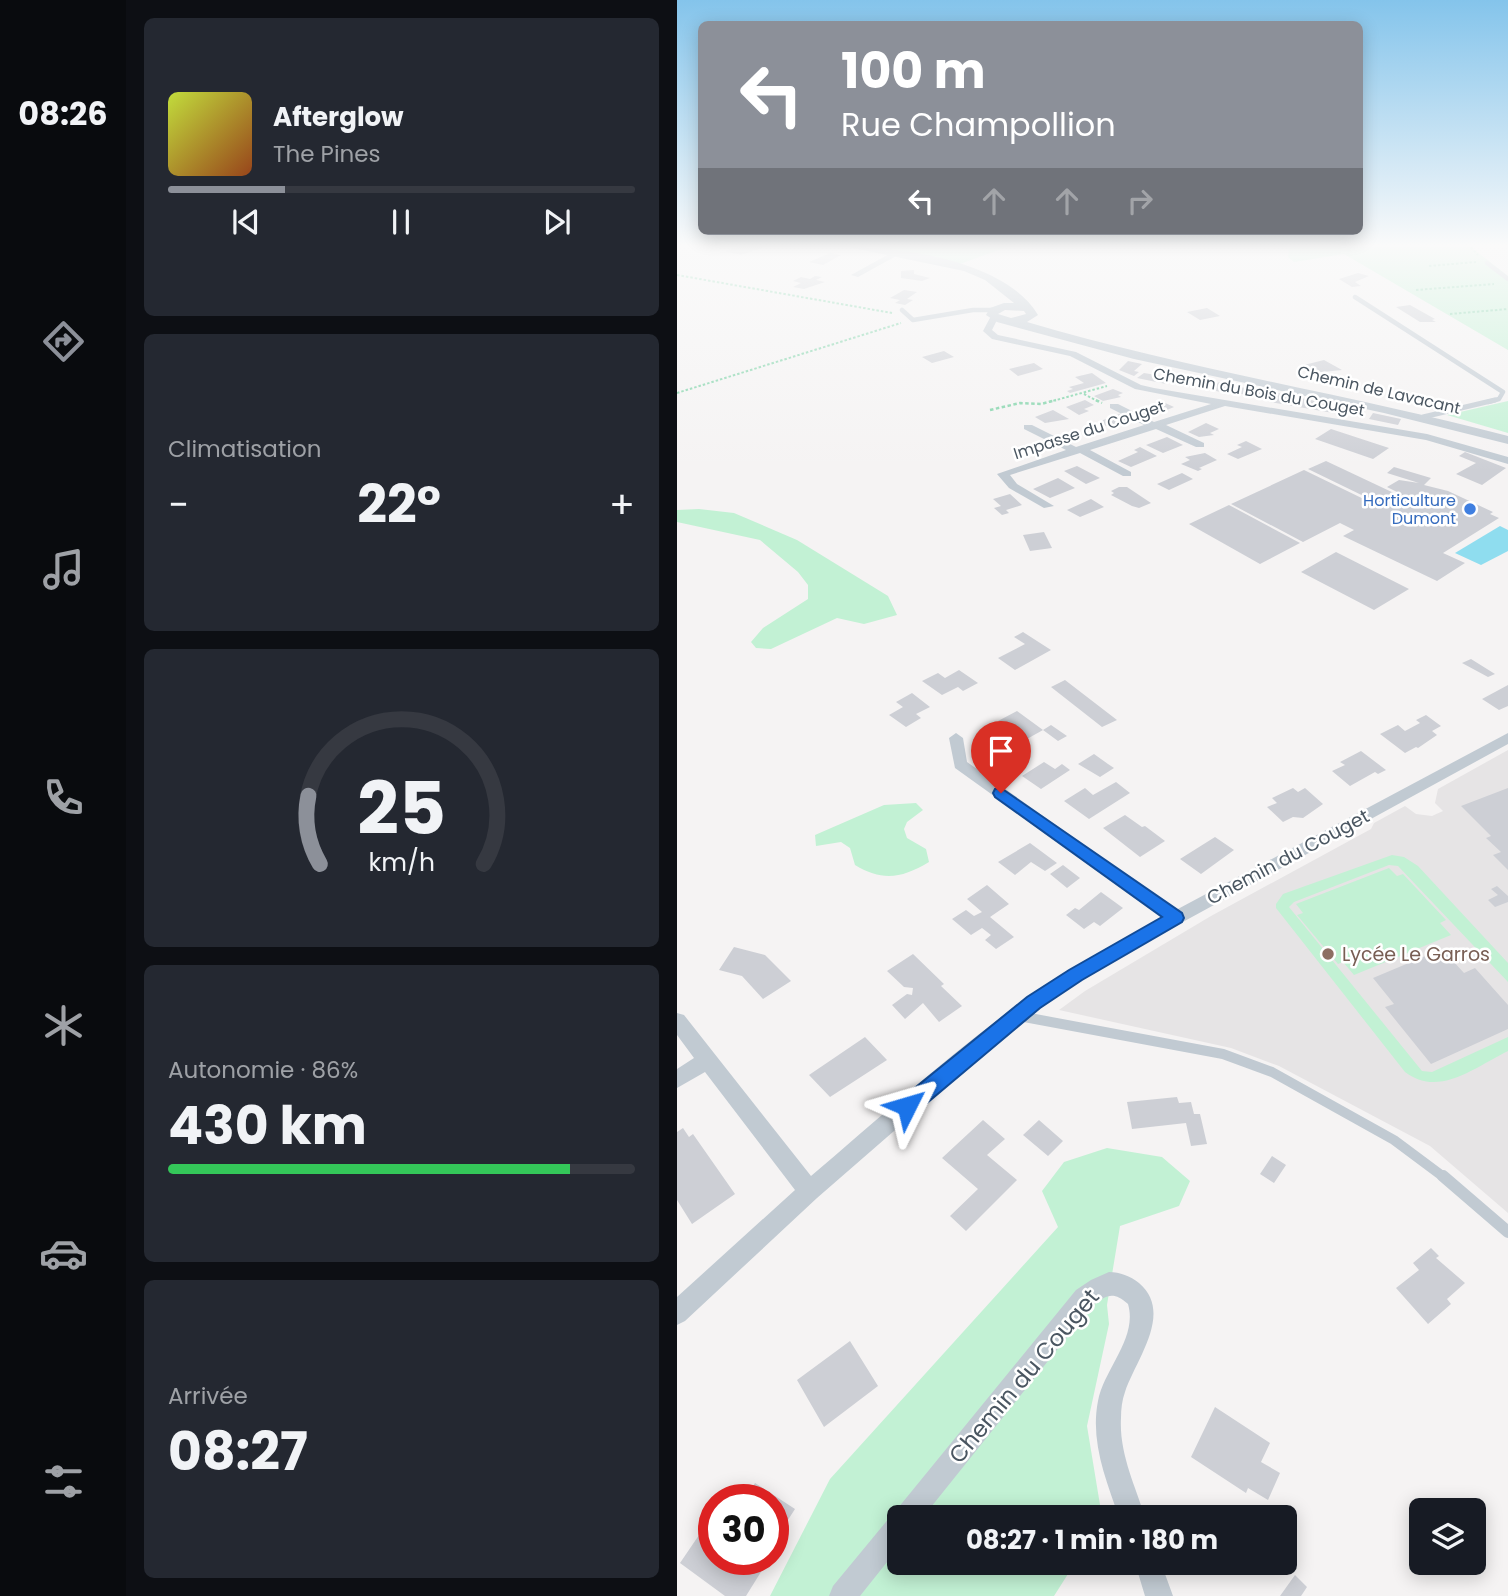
<!DOCTYPE html>
<html lang="fr">
<head>
<meta charset="utf-8">
<style>
	body { margin:0; font-family:Poppins,sans-serif; background:#242831; color:#f1f3f6; height:100vh; display:flex; flex-direction:column; font-size:26px; white-space:nowrap }
	* { box-sizing:border-box; margin:0 }
	p { font-size:23px; color:#9ea1a6 }
	.icon { flex:none; width:38px; height:38px; fill:none; stroke:currentColor; stroke-width:2; stroke-linecap:round; stroke-linejoin:round }
	.map { position:relative; flex:1; overflow:hidden }
	.sheet { display:flex; flex-direction:column; gap:18px; padding:18px; background:#0d0f14; width:551px }
	.sheet>* { flex:none }
	.guide { position:absolute; left:21px; top:21px; width:665px; height:214px; border-radius:10px; box-shadow:0 4px 18px #0003; background:#8c9099; color:#fff; overflow:hidden }
	.controls { position:absolute; left:732px; top:1498px; display:grid; gap:14px }
	.controls a { display:grid; place-items:center; width:77px; height:77px; border-radius:10px; background:#171b24; box-shadow:0 4px 18px #0003; font-size:35px }
	.speed { position:absolute; left:21px; top:1484px; display:flex; gap:14px; font-size:35px; font-weight:700; text-align:center }
	.speed>* { display:grid; place-content:center; width:91px; height:91px; border-radius:50%; background:#171b24; box-shadow:0 4px 18px #0003; line-height:1 }
	.speed .limit { border:10px solid #d22; background:#fff; color:#111 }
	.pin { position:absolute; display:grid; place-items:center; width:60px; height:60px; color:#fff; margin:-72px -30px; border-radius:50% 50% 50% 0; rotate:-45deg; box-shadow:0 0 7px #0007 }
	.pin .icon { rotate:45deg }
	.me { position:absolute; width:77px; margin:-38px; rotate:50deg; stroke-linejoin:round; filter:drop-shadow(0 0 5px #0008) }
	.turn { display:flex; align-items:center; gap:24px; height:147px; padding:0 28px; font-size:32px }
	.turn .icon { width:91px; height:91px; stroke-width:2.5 }
	.turn b { display:block; font-size:49px; line-height:60px }
	.lanes { display:flex; align-items:center; height:66px; padding:0 28px; background:#0003; justify-content:center; gap:35px; direction:ltr }
	.lanes .off { opacity:.35 }
	.big { font-size:52px; font-weight:700; line-height:1.1 }
	.sheet .widget { flex:1; display:flex; flex-direction:column; justify-content:center; gap:10px; min-width:0; padding:0 24px; border-radius:10px; background:#242831 }
	.sheet .dial { align-items:center; gap:0 }
	.dial svg { height:182px; overflow:visible; fill:none; stroke:#363941; stroke-width:7; stroke-linecap:round; text-anchor:middle }
	.dial text { fill:#f1f3f6; stroke:none }
	.song { display:flex; align-items:center; gap:21px }
	.cover { width:84px; height:84px; border-radius:10px; background:linear-gradient(135deg,hsl(70 70% 55%),hsl(20 70% 35%)) }
	.played { height:7px; border-radius:4px; background:linear-gradient(90deg,#8c9099 25%,#363941 25%) }
	.keys { display:flex; justify-content:space-around; direction:ltr }
	.heat { display:flex; justify-content:space-between; align-items:center; font-size:38px; direction:ltr }
	.charge { height:10px; border-radius:5px; background:linear-gradient(90deg,#34c759 86%,#363941 0) }
	.trip { position:absolute; left:210px; top:1505px; width:410px; height:70px; border-radius:10px; background:#171b24; box-shadow:0 4px 18px #0003; font-weight:700; line-height:70px; text-align:center }
	main { display:flex; flex:1; min-height:0 }
	.tabs { display:flex; flex-direction:column; width:126px; justify-content:space-around; align-items:center; background:#090b0e; color:#9ea1a6 }
	.tabs .icon { width:49px; height:49px }
	.tabs .active { color:#8c9099 }
	.tabs b { font-size:32px; color:#f1f3f6 }
	.map>svg:first-child { display:block }
	.education { fill:#e6e4e5 }
	.green { fill:#c2f1d4 }
	.water { fill:#8fddef }
	.building { fill:#cdcfd5 }
	.lines { fill:none; stroke-linecap:round; stroke-linejoin:round }
	.path-far1 { stroke:#79d1a4; stroke-width:2; stroke-dasharray:2.5 2; stroke-linecap:butt }
	.path { stroke:#79d1a4; stroke-width:2.5; stroke-dasharray:3.5 2.5; stroke-linecap:butt }
	.service-far3 { stroke:#c1cad2; stroke-width:4.5 }
	.service-far2 { stroke:#c1cad2; stroke-width:5 }
	.service-far1 { stroke:#c1cad2; stroke-width:10 }
	.service { stroke:#c1cad2; stroke-width:12 }
	.minor { fill:#c1cad2; fill-rule:evenodd }
	.tertiary { fill:#c1cad2; fill-rule:evenodd }
	.route { fill:#1a73e8; stroke:#114b97; stroke-width:2 }
	.shop-dot { fill:#3f7fe0; stroke:#fff; stroke-width:2.5 }
	.education-dot { fill:#8d6e63; stroke:#fff; stroke-width:2.5 }
	.labels { text-anchor:middle; dominant-baseline:central; stroke-width:5; stroke-linejoin:round; paint-order:stroke }
	.far-street-label { font-size:16px; fill:#4a5661; stroke:#fff }
	.far-shop-label { font-size:16px; fill:#366cbe; stroke:#fff; text-anchor:end }
	.street-label { font-size:19px; fill:#4a5661; stroke:#fff }
	.education-label { font-size:19px; fill:#785e54; stroke:#fff; text-anchor:start }
	.near-street-label { font-size:23px; fill:#4a5661; stroke:#fff }
</style>
</head>
<body>
<main>
<nav class="tabs">
<b>08:26</b>
<svg class="icon active" aria-label="directions" viewBox="0 0 24 24"><path d="M12 3l9 9-9 9-9-9zM9 14v-3h6M13 9l2 2-2 2"/></svg>
<svg class="icon" aria-label="music" viewBox="0 0 24 24"><path d="M9 18V5l10-2v13"/><circle cx="6" cy="18" r="3"/><circle cx="16" cy="16" r="3"/></svg>
<svg class="icon" aria-label="phone" viewBox="0 0 24 24"><path d="M5 4h4l2 5-3 2q2 4 5 5l2-3 5 2v4C11 20 4 13 5 4z"/></svg>
<svg class="icon" aria-label="climate" viewBox="0 0 24 24"><path d="M12 3v18M4 7l16 10M4 17L20 7"/></svg>
<svg class="icon" aria-label="car" viewBox="0 0 24 24"><path d="M5 17H2v-5l4-1 3-4h7l3 4 3 1v5h-3M9 17h6M6 11h13"/><circle cx="7" cy="17" r="2"/><circle cx="17" cy="17" r="2"/></svg>
<svg class="icon" aria-label="filters" viewBox="0 0 24 24"><path d="M4 7h16M4 17h16"/><circle cx="9" cy="7" r="2"/><circle cx="15" cy="17" r="2"/></svg>
</nav>
<section class="sheet">
<div class="widget">
<div class="song"><i class="cover"></i><div><b>Afterglow</b><p>The Pines</p></div></div>
<div class="played"></div>
<div class="keys"><svg class="icon" aria-label="previous" viewBox="0 0 24 24"><path d="M18 5L8 12l10 7zM5 5v14"/></svg><svg class="icon" aria-label="pause" viewBox="0 0 24 24"><path d="M8 5v14M16 5v14"/></svg><svg class="icon" aria-label="next" viewBox="0 0 24 24"><path d="M6 5l10 7-10 7zM19 5v14"/></svg></div>
</div>
<div class="widget"><p>Climatisation</p>
<div class="heat"><a>−</a><b class="big">22°</b><a>+</a></div>
</div>
<div class="widget dial"><svg viewBox="0 0 100 80">
<path d="M14 69A42 42 0 1 1 86 69"/>
<path d="M14 69A42 42 0 0 1 9 39" stroke="#8c9099"/>
<text x="50" y="56" font-size="32" font-weight="700">25</text>
<text x="50" y="72" font-size="11">km/h</text>
</svg></div>
<div class="widget"><p>Autonomie · 86%</p><b class="big">430 km</b><div class="charge"></div></div>
<div class="widget"><p>Arrivée</p><b class="big">08:27</b></div>
</section>
<div class="map">
<svg width="831" height="1596" viewBox="0 0 831 1596">
	<rect width="100%" height="100%" fill="#f5f3f3"/>
	<!-- education -->
	<path class="education" d="M831,750V1213L753,1146L602,1066L554,1048L382,1010L408,991L534,916L694,829L697,823L728,806L739,814L755,816L766,811L758,803L761,789Z"/>
	<!-- green -->
	<path class="green" d="M198,247H330L283,264Z
		M613,247H794L831,276V350L667,254L617,262L611,257Z
		M831,401V433L770,415Z
		M22,509L57,513L120,540L211,596L220,615L187,624L160,618L94,649L79,648L74,642L86,628L131,599V585L121,572L83,540L0,522V510Z
		M239,803L246,810L230,822L227,829L230,838L249,849L252,862C225,878 206,882 178,865L173,848L164,842L139,846L138,835L207,805Z
		M715,855L727,857L741,866L831,963V982L721,866L712,865L617,902L612,907L745,1071L755,1072L831,1037V1051C798,1067 762,1098 728,1072L599,908V904L606,894Z
		M712,868L720,876L726,874L769,920L763,923L774,935L677,975L666,962L661,964L620,915L626,913L619,904Z
		M430,1148L485,1157L513,1181L502,1206L443,1226L430,1305L432,1324L410,1426L425,1517H222V1563H398L377,1596H93L153,1479L381,1227L365,1191L387,1162Z"/>
	<!-- water -->
	<path class="water" d="M823,526L831,530V551L804,565L778,553Z"/>
	<!-- building -->
	<path class="building" d="M61,247H88L64,255L48,251Z
		M153,253L164,255L146,265L132,262Z
		M237,270V274L253,278L245,281L224,278V271Z
		M681,273L692,276L678,282L684,286L675,287L662,279Z
		M138,276L145,277L139,280L148,282L127,289L116,287L124,283L116,281L124,277L133,279Z
		M227,290L240,292L230,299L236,300L228,305L218,303L223,300L213,298Z
		M733,305L758,319L755,320L759,322H743L719,307Z
		M530,308L543,316L523,320L510,312Z
		M267,351L277,357L255,363L245,357Z
		M647,360L665,370L636,373L623,366Z
		M451,361L465,364L457,371L462,372L457,376L442,370Z
		M357,363L366,369L341,376L332,369Z
		M415,373L429,383L393,393L390,391L396,389L392,387L407,383L398,377Z
		M467,373L473,374L495,378L489,384L460,378Z
		M504,377L531,383L525,389L497,384Z
		M542,382L598,395L601,393L685,411L681,415L662,414L593,402L596,399L590,397L588,399L546,390L544,392L534,390Z
		M436,389L446,393L441,395L444,397L426,401L417,396Z
		M408,400L417,405L407,409L412,411L402,415L389,407Z
		M486,402L497,407L473,417L463,412Z
		M376,410L392,419L368,423L358,417Z
		M445,413L458,419L436,429L421,422Z
		M696,413L724,419L721,425L692,419Z
		M529,423L542,429L533,433L537,435L522,437L511,432Z
		M654,429L712,448L696,459L638,439Z
		M490,437L506,445L486,453L469,445Z
		M569,441L585,449L561,459L550,454L565,447L560,445Z
		M463,447L480,456L454,467L441,461L461,452L457,450Z
		M788,452L829,468L805,485L779,474L799,463L782,456Z
		M528,453L540,460L522,468L525,469L521,471L504,464L513,460L508,457Z
		M649,461L719,494L722,493L710,487L722,480L742,483L710,473L717,467L754,478L747,485L771,491L816,512L813,514L822,518L766,553L788,563L760,581L666,536L677,530L663,523L626,542L554,504L627,470L699,505L701,503L631,469Z
		M400,466L423,478L409,484L387,471Z
		M505,473L516,479L492,490L480,484Z
		M381,478L398,488L373,498L356,489Z
		M442,487H450L474,503L462,508L455,506L434,495L437,493L434,491Z
		M333,494L345,505L329,510L332,513L325,515L317,508L324,506L316,499Z
		M414,499L427,507L403,517L390,510Z
		M552,505L623,543L583,564L512,524Z
		M367,532L375,548L353,551L346,535Z
		M659,552L732,589L697,610L624,572Z
		M346,632L374,650L338,670L321,658L348,644L337,637Z
		M794,659L818,674L811,677L785,663Z
		M282,670L301,683L286,691L281,687L265,695L245,681L261,673L268,678Z
		M388,680L440,720L425,727L374,687Z
		M831,685V706L822,710L805,699Z
		M235,693L253,707L239,714L244,718L229,727L212,715L226,707L219,702Z
		M340,711L366,730L341,744L328,734L334,731L321,721Z
		M749,715L764,726L755,731L760,735L741,748L739,747L728,753L703,734L721,725L728,731L743,723L739,720Z
		M374,725L390,736L381,741L366,730Z
		M684,751L709,770L701,774L698,772L673,786L655,771L668,765L663,762Z
		M417,754L431,764L437,768L423,777L401,764Z
		M367,762L378,769L385,764L393,770L364,789L345,776Z
		M439,782L453,793L412,819L387,801L408,788L416,795Z
		M616,788L621,792L628,788L646,804L626,818L616,817L606,822L590,807L600,803L595,798Z
		M831,788V870L816,855L824,852L809,838L814,836L784,806Z
		M448,815L465,827L468,826L488,841L463,857L426,828Z
		M538,837L557,850L524,874L503,859Z
		M353,843L380,863L368,871L354,862L338,875L321,862Z
		M386,865L403,878L390,888L373,874Z
		M310,885L332,904L313,917L337,937L319,949L308,940L314,935L305,928L294,935L275,919L289,910L297,916L305,912L290,899Z
		M820,886L831,896V902L818,907L811,900L821,895L814,889Z
		M424,892L446,908L423,926L417,922L407,929L389,915L398,908L402,910Z
		M57,947L88,955L114,981L86,999L65,976L42,970Z
		M765,949L787,973L798,968L831,1005V1029L754,1064L708,1007L717,1004L696,978Z
		M236,954L267,984L264,986L285,1006L262,1022L246,1003L228,1019L215,1005L230,994L235,995L236,988L227,987L210,971Z
		M188,1037L210,1060L153,1097L132,1075Z
		M500,1097L502,1103L514,1102L517,1114H523L530,1144L514,1146L509,1123L455,1129L450,1102Z
		M306,1120L328,1139L310,1155L340,1180L289,1231L273,1216L301,1189L265,1158Z
		M362,1120L386,1141L371,1156L346,1135Z
		M6,1128L12,1137L16,1134L58,1194L15,1224L0,1200V1132Z
		M595,1156L609,1165L597,1183L583,1174Z
		M754,1248L762,1256L759,1258L788,1283L770,1299L774,1304L751,1324L719,1288L742,1270L736,1263Z
		M173,1341L201,1386L147,1427L120,1380Z
		M538,1407L593,1443L584,1462L603,1473L591,1500L571,1488L569,1493L514,1457Z
		M78,1483L118,1509L96,1543V1500H67Z
		M35,1516L37,1559H92L69,1596H48L3,1563Z
		M618,1575L630,1587L624,1596H603Z"/>
	<g class="lines">
		<!-- path-far1 -->
		<path class="path-far1" d="M794,247L801,255
			M752,266L799,262
			M0,275L215,313
			M739,290L817,284
			M773,314L831,309
			M0,393L224,323
			M407,394L422,402
			M372,402L430,386"/>
		<!-- path -->
		<path class="path" d="M419,400L425,403
			M313,410L343,403L364,404L379,400"/>
		<!-- service-far3 -->
		<path class="service-far3" d="M810,263L831,279
			M678,297L826,392L822,399L811,402
			M225,310L236,320L296,310H317"/>
		<!-- service-far2 -->
		<path class="service-far2" d="M746,417L818,400"/>
		<!-- service-far1 -->
		<path class="service-far1" d="M342,1016L546,1054L595,1072L717,1140L768,1178"/>
		<!-- service -->
		<path class="service" d="M766,1176L831,1232"/>
		<!-- minor -->
		<path class="minor" d="M214,253L221,255L181,277L174,275Z
			M317,315L321,318L315,330L321,335L399,352L464,385L477,388L750,434L831,457V464L749,440L548,406L489,425L527,443V447H519L479,429L413,450L454,472V476H446L403,453L333,475L340,484L377,506L367,508L332,488L320,474L389,450L347,429V425H355L399,447L467,425L433,408V404H441L477,422L534,404L458,389L393,356L315,339L306,331L314,316Z
			M279,733L286,738L290,762L499,910L831,733V744L504,923L404,980L364,1008L309,1051L140,1198L8,1321L0,1325V1297L118,1190L28,1072L0,1088V1069L17,1058L0,1035V1013L7,1015L134,1176C205,1116 275,1051 352,997C394,967 440,943 485,917L278,768L272,738Z
			M432,1272C443,1272 453,1276 462,1283C497,1313 459,1359 448,1392C445,1400 444,1409 444,1418C442,1453 458,1485 468,1517H442C429,1480 413,1441 421,1401C427,1369 461,1338 451,1304C436,1291 430,1295 415,1306L246,1517H222V1547L183,1596H152L156,1586L213,1517L218,1515L221,1508L399,1290L414,1280Z
			M458,1563H484L496,1596H468Z"/>
		<!-- tertiary -->
		<path class="tertiary" d="M171,247C228,247 330,262 361,315L350,322C508,369 672,394 831,436V444L707,413L457,359L320,322L309,315L313,308L327,303H337L308,280L287,271ZM328,310L347,311L349,314L334,318L321,314Z"/>
	</g>
	<!-- sky -->
	<linearGradient id="sky" x2="0" y2="1"><stop stop-color="#84c4eb"/><stop offset="0.52" stop-color="#fafafa"/><stop offset="1" stop-color="#fafafa" stop-opacity="0"/></linearGradient>
	<rect width="831" height="471" fill="url(#sky)"/>
	<!-- route -->
	<path class="route" d="M324,788L505,913L507,918L505,922L405,980L363,1008L238,1113L230,1115L223,1113L220,1106L223,1100L350,997L392,970L485,917L318,797L316,793L318,789Z"/>
	<!-- markers -->
	<circle class="shop-dot" cx="793" cy="509" r="7"/>
	<circle class="education-dot" cx="651" cy="954" r="7"/>
	<g class="labels">
		<!-- far-street labels -->
		<g class="far-street-label">
			<text transform="translate(702 390) rotate(13)">Chemin de Lavacant</text>
			<text transform="translate(582 392) rotate(10)">Chemin du Bois du Couget</text>
			<text transform="translate(412 430) rotate(-18)">Impasse du Couget</text>
		</g>
		<!-- far-shop labels -->
		<g class="far-shop-label">
			<text x="779" y="500">Horticulture<tspan x="779" dy="18">Dumont</tspan></text>
		</g>
		<!-- street labels -->
		<g class="street-label">
			<text transform="translate(611 857) rotate(-28)">Chemin du Couget</text>
		</g>
		<!-- education labels -->
		<g class="education-label">
			<text x="665" y="954">Lycée Le Garros</text>
		</g>
		<!-- near-street labels -->
		<g class="near-street-label">
			<text transform="translate(347 1376) rotate(-50)">Chemin du Couget</text>
		</g>
	</g>
</svg>
<div class="controls">
<a><svg class="icon" aria-label="layers" viewBox="0 0 24 24"><path d="M12 4l9 5-9 5-9-5zM3 14l9 5 9-5"/></svg></a>
</div>
<div class="speed"><div class="limit">30</div></div>
<div class="pin" style="left:324px;top:793px;background:#d93025"><svg class="icon" aria-label="arrive" viewBox="0 0 24 24"><path d="M6 21V4h12l-3 4 3 4H6"/></svg></div>
<svg class="me" style="left:230px;top:1106px" viewBox="-20 -20 40 40"><path d="M0-17L14 15 0 8-14 15z" fill="#1a73e8" stroke="#fff" stroke-width="4"/></svg>
<div class="trip">08:27 · 1 min · 180 m</div>
<div class="guide">
<div class="turn"><svg class="icon" aria-label="left" viewBox="0 0 24 24"><path d="M17 20v-9H6M10 6l-5 5 5 5"/></svg><div><b>100 m</b>Rue Champollion</div></div>
<div class="lanes"><svg class="icon" aria-label="left" viewBox="0 0 24 24"><path d="M17 20v-9H6M10 6l-5 5 5 5"/></svg><svg class="icon off" aria-label="ahead" viewBox="0 0 24 24"><path d="M12 20V5M6 11l6-6 6 6"/></svg><svg class="icon off" aria-label="ahead" viewBox="0 0 24 24"><path d="M12 20V5M6 11l6-6 6 6"/></svg><svg class="icon off" aria-label="right" viewBox="0 0 24 24"><path d="M7 20v-9h11M14 6l5 5-5 5"/></svg></div>
</div>
</div>
</main>
</body>
</html>
